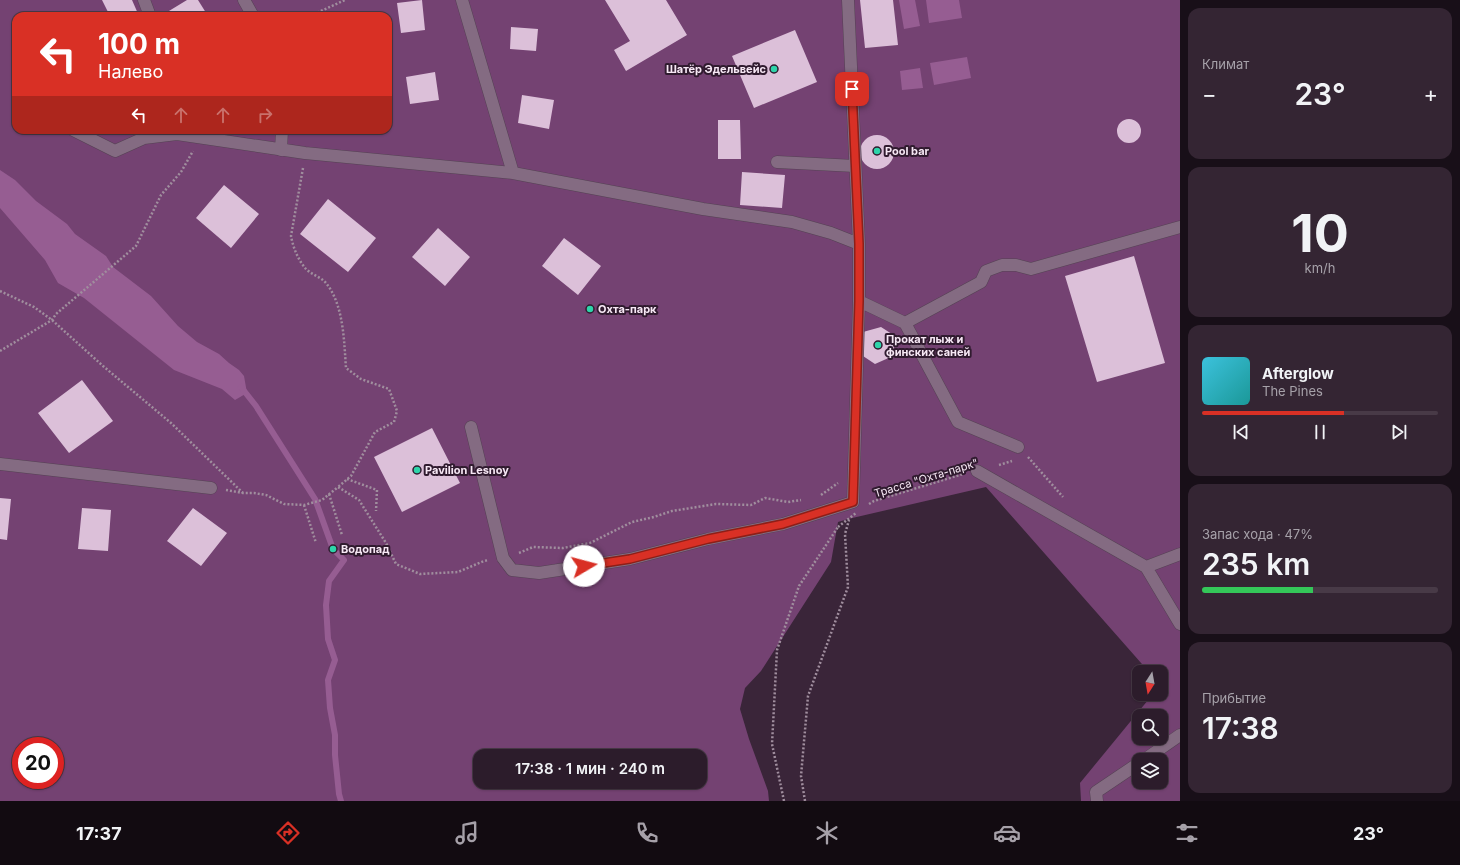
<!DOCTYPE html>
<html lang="ru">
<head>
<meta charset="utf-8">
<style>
	body { margin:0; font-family:Inter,sans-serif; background:#342533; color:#f1f3f6; height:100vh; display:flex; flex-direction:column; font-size:15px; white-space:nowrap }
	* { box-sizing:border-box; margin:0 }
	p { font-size:13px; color:#a6a1a9 }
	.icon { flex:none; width:22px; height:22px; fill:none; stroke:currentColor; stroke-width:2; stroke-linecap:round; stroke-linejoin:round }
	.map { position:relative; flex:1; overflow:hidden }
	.drawer { display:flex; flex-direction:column; gap:8px; padding:8px; background:#180f18; width:280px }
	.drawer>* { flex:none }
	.banner { position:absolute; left:12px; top:12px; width:380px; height:122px; border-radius:12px; box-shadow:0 1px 3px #0004,0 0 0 1px #483a47; background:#d93025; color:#fff; overflow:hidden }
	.needle { width:26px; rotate:191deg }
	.buttons { position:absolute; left:1132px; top:665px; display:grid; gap:8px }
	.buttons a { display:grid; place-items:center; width:36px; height:36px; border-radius:8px; background:#2c1c2b; box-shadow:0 1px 3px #0004,0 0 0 1px #483a47; font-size:20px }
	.speed { position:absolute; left:12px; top:737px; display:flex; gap:8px; font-size:20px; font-weight:700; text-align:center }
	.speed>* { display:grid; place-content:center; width:52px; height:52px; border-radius:50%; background:#2c1c2b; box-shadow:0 1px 3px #0004,0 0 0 1px #483a47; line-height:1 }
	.speed .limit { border:6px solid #d22; background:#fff; color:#111 }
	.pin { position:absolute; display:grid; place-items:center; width:34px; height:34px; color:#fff; margin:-17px; border-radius:8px; box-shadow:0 2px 6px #0006 }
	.me { position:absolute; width:44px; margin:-22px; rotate:82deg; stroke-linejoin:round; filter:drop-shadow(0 0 3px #0008) }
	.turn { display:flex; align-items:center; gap:14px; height:84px; padding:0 20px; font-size:18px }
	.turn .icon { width:52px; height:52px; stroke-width:2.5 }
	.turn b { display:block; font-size:28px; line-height:34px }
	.lanes { display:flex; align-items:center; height:38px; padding:0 20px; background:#0003; justify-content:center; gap:20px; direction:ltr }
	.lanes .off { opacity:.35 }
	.big { font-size:30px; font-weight:600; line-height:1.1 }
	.drawer .widget { flex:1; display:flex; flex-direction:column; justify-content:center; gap:6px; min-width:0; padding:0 14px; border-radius:12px; background:#342533 }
	.drawer .dial { align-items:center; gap:0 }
	.dial b { font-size:52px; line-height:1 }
	.song { display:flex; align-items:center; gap:12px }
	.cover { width:48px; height:48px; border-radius:6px; background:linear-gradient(135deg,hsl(190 70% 55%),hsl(180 70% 35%)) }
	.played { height:4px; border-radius:2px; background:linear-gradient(90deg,#d93025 60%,#483a47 60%) }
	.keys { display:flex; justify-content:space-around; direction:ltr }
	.heat { display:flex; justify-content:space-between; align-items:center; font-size:22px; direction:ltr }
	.charge { height:6px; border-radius:3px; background:linear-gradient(90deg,#34c759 47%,#483a47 0) }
	.trip { position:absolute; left:473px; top:749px; width:234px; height:40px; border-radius:12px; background:#2c1c2b; box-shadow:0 1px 3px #0004,0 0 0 1px #483a47; font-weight:600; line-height:40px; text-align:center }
	.menu { display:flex; height:64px; justify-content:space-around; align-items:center; background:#120b11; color:#a6a1a9 }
	.menu .icon { width:28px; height:28px }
	.menu .current { color:#d93025 }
	.menu b { font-size:18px; color:#f1f3f6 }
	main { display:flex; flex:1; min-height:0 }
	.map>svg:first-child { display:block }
	.green { fill:#744272; fill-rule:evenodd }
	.water { fill:#965d92 }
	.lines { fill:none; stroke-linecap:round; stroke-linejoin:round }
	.stream { stroke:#965d92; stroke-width:6 }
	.building { fill:#dcc0d9 }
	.service-casing { stroke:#544253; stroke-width:13 }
	.path { stroke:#a08e9e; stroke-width:2.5; stroke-dasharray:2 2; stroke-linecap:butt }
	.service { stroke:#846b82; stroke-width:12 }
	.path-bridge { stroke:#a08e9e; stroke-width:2.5; stroke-dasharray:2 2; stroke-linecap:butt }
	.route-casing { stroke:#8d1f18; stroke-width:10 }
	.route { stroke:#d93025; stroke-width:7 }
	.poi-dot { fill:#2ed4aa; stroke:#301b2f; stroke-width:1.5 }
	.labels { text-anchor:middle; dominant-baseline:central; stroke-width:4; stroke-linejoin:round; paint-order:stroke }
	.poi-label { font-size:11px; font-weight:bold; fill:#f7e8f5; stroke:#301b2f; text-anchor:start }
	.street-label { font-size:11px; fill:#f7e8f5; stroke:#301b2f }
</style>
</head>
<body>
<main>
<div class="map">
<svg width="1180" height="801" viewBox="0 0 1180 801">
	<rect width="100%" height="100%" fill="#3a2539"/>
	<!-- green -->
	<path class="green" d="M0,0H1180V801H1081L1080,783L1153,694H1161V672H1149L986,487L848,519L838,522L831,562L761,671L745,688L740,709L749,739L768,791L769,801H0ZM16,16H388V130H16ZM1139,716H1161V738H1139ZM21,746H55V780H21ZM480,756H700V782H480ZM1139,760H1161V782H1139Z"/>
	<!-- water -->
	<path class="water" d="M899,0H915L920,26L904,29Z
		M926,0H959L962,18L929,23Z
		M967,57L971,78L934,85L930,63Z
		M920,68L923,88L902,90L900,71Z
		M0,170L15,180L36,201L67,224L75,234L106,256L113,267L151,296L178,326L197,342L219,354L229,363L239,370L244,376L247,393L235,400L222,389L174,370L84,298L58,283L45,260L0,208Z"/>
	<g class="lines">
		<!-- stream -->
		<path class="stream" d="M241,387L256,406L315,499L333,549L344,560L329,581L326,605L328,639L335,660L328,680L330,708L335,735V755L339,794L341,801"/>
	</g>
	<!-- building -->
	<path class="building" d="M102,0H132L139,16H110Z
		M187,0H198L208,16H166L164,14Z
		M422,0L425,30L401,33L397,3Z
		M605,0H666L687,35L626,71L614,50L630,41Z
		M860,0H893L898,45L865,48Z
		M511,27L538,29L536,51L510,49Z
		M795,30L817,82L754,108L732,56Z
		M435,72L439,100L410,104L406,77Z
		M522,95L554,100L549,129L518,123Z
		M1117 131a12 12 0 1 1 24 0a12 12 0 1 1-24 0Z
		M718,120H740L741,159H718Z
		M860 152a17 17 0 1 1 34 0a17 17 0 1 1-34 0Z
		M742,172L785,175L782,208L740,205Z
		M224,185L259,214L231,248L196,218Z
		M328,199L376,238L348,272L300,234Z
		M438,228L470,257L445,286L412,257Z
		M564,238L601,266L578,295L542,266Z
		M1134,256L1165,363L1097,382L1065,276Z
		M881,327L895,336L893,356L875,364L860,354L863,332Z
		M82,380L113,421L69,453L38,413Z
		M432,428L460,483L402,512L374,457Z
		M0,498L11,499L7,540L0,539Z
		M82,508L111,510L108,551L78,549Z
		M193,508L227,533L201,566L167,541Z"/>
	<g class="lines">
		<!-- service casing -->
		<g class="service-casing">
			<path id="service" d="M144,0L150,16
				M244,0L253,16
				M462,0L513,173
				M73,130L115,151L144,138L177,134L305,153L513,173L703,209L792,222L831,233L859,244
				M281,150L282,130
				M777,162L855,166
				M859,301L905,323L981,282L986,271L1002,265H1016L1031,269L1180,227
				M905,323L958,422L1018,447
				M471,427L503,558L512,570L539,573L630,559L708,539L783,524L853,502L859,301V244L848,0
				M0,464L211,488
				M977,471L1146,567L1180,624
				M1146,567L1180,554
				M1144,760L1180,735
				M1097,801L1096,792L1139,763"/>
		</g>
		<!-- path -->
		<path class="path" d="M310,16L345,0
			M303,168L291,236C293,247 298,260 306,269C312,275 321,277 326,283C344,305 344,342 346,368L361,379L389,389L397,411L394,422L375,432L351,476L338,487
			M0,291L34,307L52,320L103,366L171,423L243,493
			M0,351L52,320L56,314L136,246L161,195L181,172L193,151
			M1028,457L1063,497
			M999,465L1012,461
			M347,479L377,490L376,511
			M226,490L243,493H254L266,495L284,504L304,505L322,500L338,487L359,500L386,543L396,564L420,574L458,572L484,561L489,560
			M329,494L342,535
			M821,495L838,483
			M869,504L874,501L963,474
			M304,505L316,543
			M519,553L533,547L563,548L590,543L632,522L654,517L672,511L716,504L751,505L765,498L788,502L801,500
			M784,801L772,744L777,650L799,586L838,527
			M805,801L801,776L808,696L848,587L845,534L849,520"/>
		<!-- service -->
		<use href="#service" class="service"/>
		<!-- path-bridge -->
		<path class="path-bridge" d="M838,527L856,513"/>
	</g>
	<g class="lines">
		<!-- route casing -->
		<g class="route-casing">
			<path id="route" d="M584,566L630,559L708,539L783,524L853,502L859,301V244L852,89"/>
		</g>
		<!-- route -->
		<use href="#route" class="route"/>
	</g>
	<!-- markers -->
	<g class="poi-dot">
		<circle cx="774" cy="69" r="4"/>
		<circle cx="877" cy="151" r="4"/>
		<circle cx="590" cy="309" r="4"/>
		<circle cx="878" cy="345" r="4"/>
		<circle cx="417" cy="470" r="4"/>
		<circle cx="333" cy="549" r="4"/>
	</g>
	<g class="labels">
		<!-- poi labels -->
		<g class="poi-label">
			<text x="766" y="69" text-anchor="end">Шатёр Эдельвейс</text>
			<text x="885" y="151">Pool bar</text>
			<text x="598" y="309">Охта-парк</text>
			<text x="886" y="339">Прокат лыж и<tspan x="886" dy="13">финских саней</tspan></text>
			<text x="425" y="470">Pavilion Lesnoy</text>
			<text x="341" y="549">Водопад</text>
		</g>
		<!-- street labels -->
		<g class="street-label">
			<text transform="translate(926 478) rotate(-17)">Трасса "Охта-парк"</text>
		</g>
	</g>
</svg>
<div class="buttons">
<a><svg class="needle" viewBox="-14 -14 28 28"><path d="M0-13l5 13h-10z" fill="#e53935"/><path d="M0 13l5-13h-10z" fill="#a6a1a9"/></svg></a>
<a><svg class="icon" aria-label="search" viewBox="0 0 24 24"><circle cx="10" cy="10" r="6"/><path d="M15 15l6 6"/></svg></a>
<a><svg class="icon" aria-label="layers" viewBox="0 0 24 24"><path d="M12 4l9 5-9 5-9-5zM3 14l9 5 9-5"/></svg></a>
</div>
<div class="speed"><div class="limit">20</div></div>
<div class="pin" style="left:852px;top:89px;background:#d93025"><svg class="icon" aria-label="arrive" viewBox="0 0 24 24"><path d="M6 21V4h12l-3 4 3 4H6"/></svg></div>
<svg class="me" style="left:584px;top:566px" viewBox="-20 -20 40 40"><circle r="19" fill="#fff"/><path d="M0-13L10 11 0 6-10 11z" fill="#d93025"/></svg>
<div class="trip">17:38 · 1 мин · 240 m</div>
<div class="banner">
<div class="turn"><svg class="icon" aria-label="left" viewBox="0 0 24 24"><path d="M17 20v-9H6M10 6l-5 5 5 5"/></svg><div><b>100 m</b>Налево</div></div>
<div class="lanes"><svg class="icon" aria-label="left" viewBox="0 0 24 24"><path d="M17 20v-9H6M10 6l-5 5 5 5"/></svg><svg class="icon off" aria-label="ahead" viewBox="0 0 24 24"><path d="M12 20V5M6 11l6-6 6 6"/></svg><svg class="icon off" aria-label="ahead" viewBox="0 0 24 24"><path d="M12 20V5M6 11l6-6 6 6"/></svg><svg class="icon off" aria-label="right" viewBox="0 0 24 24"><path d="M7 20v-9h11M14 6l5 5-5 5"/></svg></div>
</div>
</div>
<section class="drawer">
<div class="widget"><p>Климат</p>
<div class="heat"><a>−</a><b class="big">23°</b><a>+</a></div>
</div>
<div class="widget dial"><b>10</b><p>km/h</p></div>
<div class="widget">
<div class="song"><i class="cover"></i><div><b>Afterglow</b><p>The Pines</p></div></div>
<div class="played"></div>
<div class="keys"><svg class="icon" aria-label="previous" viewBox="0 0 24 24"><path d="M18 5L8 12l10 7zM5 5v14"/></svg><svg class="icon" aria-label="pause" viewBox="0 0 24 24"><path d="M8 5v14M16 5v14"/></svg><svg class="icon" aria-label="next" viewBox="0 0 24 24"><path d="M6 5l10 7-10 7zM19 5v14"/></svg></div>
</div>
<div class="widget"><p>Запас хода · 47%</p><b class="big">235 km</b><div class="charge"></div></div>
<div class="widget"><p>Прибытие</p><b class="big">17:38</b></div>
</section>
</main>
<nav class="menu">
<b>17:37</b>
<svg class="icon current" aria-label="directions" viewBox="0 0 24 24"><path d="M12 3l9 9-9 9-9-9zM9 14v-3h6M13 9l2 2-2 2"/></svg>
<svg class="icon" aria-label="music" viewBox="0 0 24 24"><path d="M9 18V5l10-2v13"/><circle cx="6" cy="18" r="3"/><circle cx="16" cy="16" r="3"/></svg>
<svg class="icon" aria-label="phone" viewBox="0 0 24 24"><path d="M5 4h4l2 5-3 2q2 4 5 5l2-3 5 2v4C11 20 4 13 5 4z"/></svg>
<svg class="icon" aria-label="climate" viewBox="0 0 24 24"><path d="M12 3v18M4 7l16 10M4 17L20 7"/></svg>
<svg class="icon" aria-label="car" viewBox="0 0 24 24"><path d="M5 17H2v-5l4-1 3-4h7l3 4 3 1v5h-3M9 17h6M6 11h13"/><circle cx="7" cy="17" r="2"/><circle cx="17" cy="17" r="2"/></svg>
<svg class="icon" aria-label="filters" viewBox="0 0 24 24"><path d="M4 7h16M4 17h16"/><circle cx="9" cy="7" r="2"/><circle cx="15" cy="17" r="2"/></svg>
<b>23°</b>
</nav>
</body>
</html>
